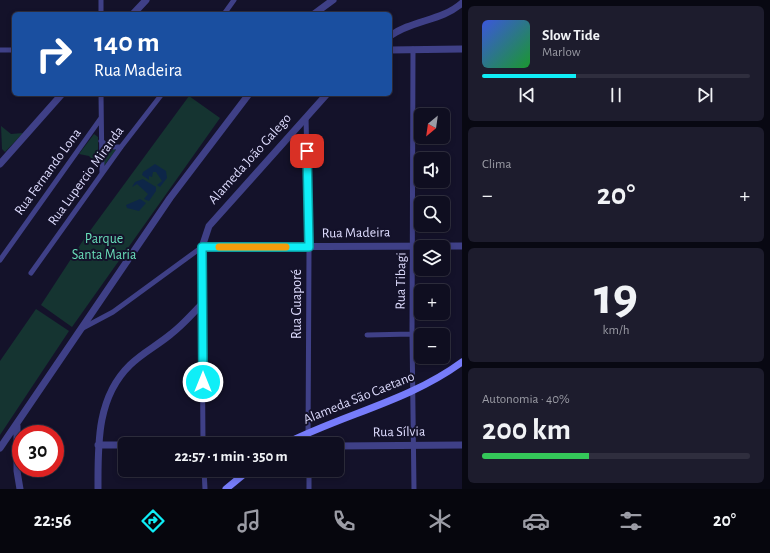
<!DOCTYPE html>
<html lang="pt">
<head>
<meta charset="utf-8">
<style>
	body { margin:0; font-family:"Alegreya Sans",sans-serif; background:#1d1c2d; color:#f1f3f6; height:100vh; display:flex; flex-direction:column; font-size:15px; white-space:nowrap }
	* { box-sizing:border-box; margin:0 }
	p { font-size:13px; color:#9b9ca5 }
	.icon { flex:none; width:22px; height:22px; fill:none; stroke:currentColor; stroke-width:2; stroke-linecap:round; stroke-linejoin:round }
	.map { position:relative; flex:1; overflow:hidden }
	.sheet { display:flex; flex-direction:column; gap:6px; padding:6px; background:#080812; width:308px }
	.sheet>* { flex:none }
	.banner { position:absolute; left:12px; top:12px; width:380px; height:84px; border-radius:6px; box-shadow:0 2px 6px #0003,0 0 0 1px #2f2e3e; background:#1a4fa0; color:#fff; overflow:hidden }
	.needle { width:26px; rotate:209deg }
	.buttons { position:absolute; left:414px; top:108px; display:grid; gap:8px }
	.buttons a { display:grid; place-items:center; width:36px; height:36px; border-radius:6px; background:#0f0e20; box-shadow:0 2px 6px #0003,0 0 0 1px #2f2e3e; font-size:20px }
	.speed { position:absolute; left:12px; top:425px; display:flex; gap:8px; font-size:20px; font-weight:700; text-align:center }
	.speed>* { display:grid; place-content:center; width:52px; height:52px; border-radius:50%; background:#0f0e20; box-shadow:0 2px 6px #0003,0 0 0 1px #2f2e3e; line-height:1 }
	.speed .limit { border:6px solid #d22; background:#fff; color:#111 }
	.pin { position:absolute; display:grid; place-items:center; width:34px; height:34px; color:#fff; margin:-17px; border-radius:8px; box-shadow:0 2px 6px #0006 }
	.me { position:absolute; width:44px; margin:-22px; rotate:0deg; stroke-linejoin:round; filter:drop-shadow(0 0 3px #0008) }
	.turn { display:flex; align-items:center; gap:14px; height:84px; padding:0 16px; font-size:18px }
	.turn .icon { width:52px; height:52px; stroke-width:2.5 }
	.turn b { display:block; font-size:28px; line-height:34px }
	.big { font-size:30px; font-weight:700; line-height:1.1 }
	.sheet .tile { flex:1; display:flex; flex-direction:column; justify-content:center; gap:6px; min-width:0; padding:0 14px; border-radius:6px; background:#1d1c2d }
	.sheet .dial { align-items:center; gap:0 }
	.dial b { font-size:52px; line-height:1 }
	.song { display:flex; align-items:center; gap:12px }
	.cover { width:48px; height:48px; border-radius:6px; background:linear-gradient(135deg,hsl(230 70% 55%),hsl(130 70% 35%)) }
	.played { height:4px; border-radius:2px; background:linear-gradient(90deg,#0feef7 35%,#2f2e3e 35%) }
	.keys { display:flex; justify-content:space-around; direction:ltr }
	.heat { display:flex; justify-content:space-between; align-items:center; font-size:22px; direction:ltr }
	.charge { height:6px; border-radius:3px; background:linear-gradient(90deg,#34c759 40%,#2f2e3e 0) }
	.trip { position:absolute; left:118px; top:437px; width:226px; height:40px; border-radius:6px; background:#0f0e20; box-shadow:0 2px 6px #0003,0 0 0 1px #2f2e3e; font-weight:700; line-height:40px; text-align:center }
	.tabs { display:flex; height:64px; justify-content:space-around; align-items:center; background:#06060d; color:#9b9ca5 }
	.tabs .icon { width:28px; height:28px }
	.tabs .selected { color:#0feef7 }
	.tabs b { font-size:18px; color:#f1f3f6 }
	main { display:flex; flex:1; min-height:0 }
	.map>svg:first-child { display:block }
	.green { fill:#153431 }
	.water { fill:#0d2648 }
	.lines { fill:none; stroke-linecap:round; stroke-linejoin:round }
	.minor { stroke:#3f4087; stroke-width:5 }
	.tertiary { stroke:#3f4087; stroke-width:7 }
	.secondary { stroke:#777cfa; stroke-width:7 }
	.route-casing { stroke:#0a9ba1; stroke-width:10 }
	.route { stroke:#0feef7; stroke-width:7 }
	.slow { stroke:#f59e0b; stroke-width:7 }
	.labels { text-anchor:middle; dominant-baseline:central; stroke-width:4; stroke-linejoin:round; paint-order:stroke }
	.street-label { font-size:14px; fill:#dedcfe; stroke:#14122a }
	.park-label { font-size:14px; fill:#69ddb9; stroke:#14122a }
</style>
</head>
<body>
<main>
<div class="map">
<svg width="462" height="489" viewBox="0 0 462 489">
	<rect width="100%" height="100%" fill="#14122a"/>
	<!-- green -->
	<path class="green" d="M189,96L220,118L72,327L41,305L84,239Z
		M1,126L11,134L23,133L5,152L2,149Z
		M94,134L98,137V165L89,156L79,154Z
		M104,147L116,150L104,166Z
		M36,309L69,331L0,435V361Z"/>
	<!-- water -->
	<path class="water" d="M155,164L166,171L167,178L160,187L157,185L162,181L156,172H153L152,177L149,176V180L142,175L143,172Z
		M143,179L156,187V191L149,201L144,199L148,194L137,184L132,187L135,182Z
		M140,199L146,203L139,211L127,208L126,205Z"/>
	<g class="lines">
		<!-- minor -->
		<path class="minor" d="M101,14V0
			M224,14L234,0
			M413,49L412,334L414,489
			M0,50H14
			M101,94L102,173
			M306,117L309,252L308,444
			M101,141L110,147H121
			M0,260L101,118
			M31,273L121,147L162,94
			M202,304L203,444
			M81,329L113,312L202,247
			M367,335L412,334
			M204,470L205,489
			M309,470V489"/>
		<!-- tertiary -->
		<path class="tertiary" d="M133,14L146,0
			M314,14L333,0
			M390,36C412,20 442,21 462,3
			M390,50L462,49
			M0,164L62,94
			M202,247L462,246
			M17,426V471L20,489
			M98,445H125
			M337,446L462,445
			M0,448L170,198L249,94
			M98,489C98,446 96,398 130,365C142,353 158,345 171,334C183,325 192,314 202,304V247L209,226L327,94"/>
		<!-- secondary -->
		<path class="secondary" d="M285,444C344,414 409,401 462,362
			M226,489L249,470"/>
	</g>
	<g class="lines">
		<!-- route casing -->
		<g class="route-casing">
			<path id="route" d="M203,382L202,247H309L307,151"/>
		</g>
		<!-- route -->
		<use href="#route" class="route"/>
		<!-- slow -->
		<path class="slow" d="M219,247H286"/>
	</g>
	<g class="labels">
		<!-- street labels -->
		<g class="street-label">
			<text transform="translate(250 159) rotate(-48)">Alameda João Galego</text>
			<text transform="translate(48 172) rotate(-54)">Rua Fernando Lona</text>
			<text transform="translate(86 176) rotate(-54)">Rua Lupercio Miranda</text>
			<text transform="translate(356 233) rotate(-1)">Rua Madeira</text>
			<text transform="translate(401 281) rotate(-89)">Rua Tibagi</text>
			<text transform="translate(297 304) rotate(-90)">Rua Guaporé</text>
			<text transform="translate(359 398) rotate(-22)">Alameda São Caetano</text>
			<text transform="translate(399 432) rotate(-1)">Rua Sílvia</text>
		</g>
		<!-- park labels -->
		<g class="park-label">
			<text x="104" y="239">Parque<tspan x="104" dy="16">Santa Maria</tspan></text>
		</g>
	</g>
</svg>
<div class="buttons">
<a><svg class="needle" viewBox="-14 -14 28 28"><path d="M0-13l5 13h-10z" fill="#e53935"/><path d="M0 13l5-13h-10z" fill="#9b9ca5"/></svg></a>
<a><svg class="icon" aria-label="sound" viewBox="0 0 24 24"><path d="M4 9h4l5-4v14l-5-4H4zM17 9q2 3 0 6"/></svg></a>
<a><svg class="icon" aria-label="search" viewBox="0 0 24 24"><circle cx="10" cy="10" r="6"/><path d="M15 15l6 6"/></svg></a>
<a><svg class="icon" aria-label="layers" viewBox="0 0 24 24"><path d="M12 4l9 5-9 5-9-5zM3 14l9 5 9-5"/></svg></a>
<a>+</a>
<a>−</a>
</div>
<div class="speed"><div class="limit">30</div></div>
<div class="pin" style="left:307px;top:151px;background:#d93025"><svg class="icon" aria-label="arrive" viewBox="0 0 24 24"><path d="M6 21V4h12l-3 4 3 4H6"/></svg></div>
<svg class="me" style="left:203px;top:382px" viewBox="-20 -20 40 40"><circle r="17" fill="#0feef7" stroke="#fff" stroke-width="3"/><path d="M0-11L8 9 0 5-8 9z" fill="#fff"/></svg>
<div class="trip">22:57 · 1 min · 350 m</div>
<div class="banner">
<div class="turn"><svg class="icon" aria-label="right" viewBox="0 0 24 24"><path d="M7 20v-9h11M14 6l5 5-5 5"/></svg><div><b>140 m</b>Rua Madeira</div></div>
</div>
</div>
<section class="sheet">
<div class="tile">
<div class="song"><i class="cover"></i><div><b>Slow Tide</b><p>Marlow</p></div></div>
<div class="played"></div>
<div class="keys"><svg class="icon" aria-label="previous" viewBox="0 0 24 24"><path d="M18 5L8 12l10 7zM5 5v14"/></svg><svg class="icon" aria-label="pause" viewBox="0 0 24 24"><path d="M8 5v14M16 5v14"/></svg><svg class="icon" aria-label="next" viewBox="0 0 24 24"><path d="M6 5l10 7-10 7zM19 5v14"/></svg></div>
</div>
<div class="tile"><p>Clima</p>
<div class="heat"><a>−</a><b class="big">20°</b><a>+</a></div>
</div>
<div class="tile dial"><b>19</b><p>km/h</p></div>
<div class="tile"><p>Autonomia · 40%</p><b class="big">200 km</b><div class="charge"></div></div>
</section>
</main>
<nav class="tabs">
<b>22:56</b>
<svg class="icon selected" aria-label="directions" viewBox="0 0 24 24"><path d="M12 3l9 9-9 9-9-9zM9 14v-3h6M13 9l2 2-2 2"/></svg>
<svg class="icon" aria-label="music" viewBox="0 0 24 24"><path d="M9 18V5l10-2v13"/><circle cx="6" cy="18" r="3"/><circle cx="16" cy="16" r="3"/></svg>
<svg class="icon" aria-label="phone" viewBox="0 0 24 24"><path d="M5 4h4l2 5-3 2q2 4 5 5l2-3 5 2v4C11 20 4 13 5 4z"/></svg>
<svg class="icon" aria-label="climate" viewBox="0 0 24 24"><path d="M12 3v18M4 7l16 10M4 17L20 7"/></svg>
<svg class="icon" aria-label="car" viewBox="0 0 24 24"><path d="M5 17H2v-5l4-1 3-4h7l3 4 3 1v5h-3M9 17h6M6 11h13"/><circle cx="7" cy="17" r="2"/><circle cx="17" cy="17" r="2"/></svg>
<svg class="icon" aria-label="filters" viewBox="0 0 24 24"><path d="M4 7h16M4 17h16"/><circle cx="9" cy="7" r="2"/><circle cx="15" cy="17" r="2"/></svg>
<b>20°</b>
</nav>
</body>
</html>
